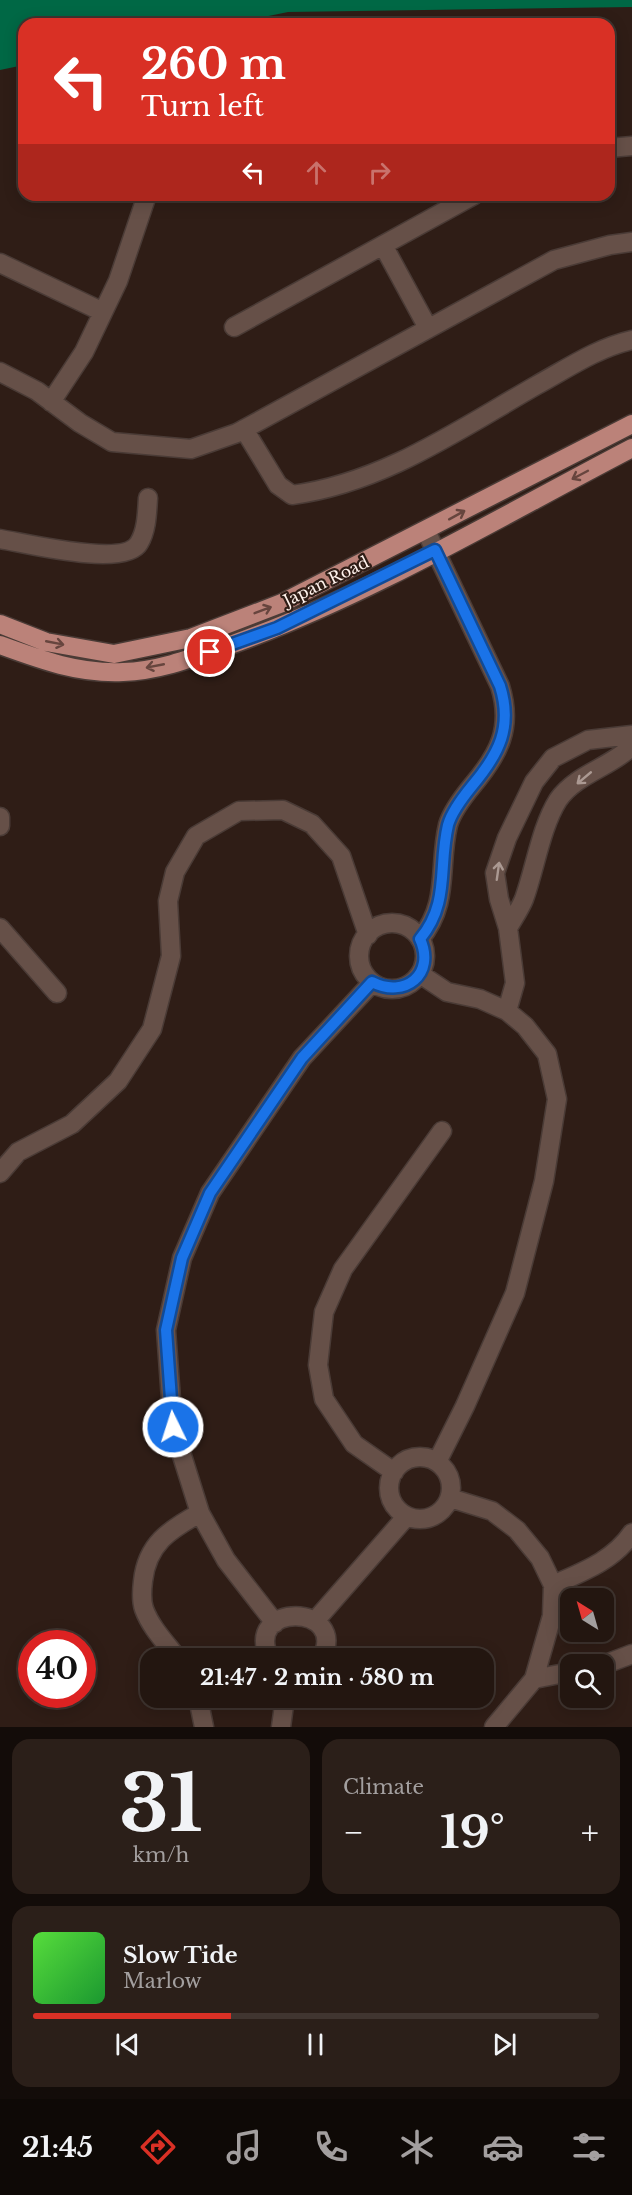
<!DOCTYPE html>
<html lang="en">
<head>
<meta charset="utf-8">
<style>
	body { margin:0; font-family:"Libre Baskerville",serif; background:#2b1f19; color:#f1f3f6; height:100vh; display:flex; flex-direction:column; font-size:22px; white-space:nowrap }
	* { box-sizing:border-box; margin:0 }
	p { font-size:20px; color:#a39f9f }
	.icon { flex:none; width:33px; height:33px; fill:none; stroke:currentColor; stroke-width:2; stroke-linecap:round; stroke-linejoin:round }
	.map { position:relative; height:1727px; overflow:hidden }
	.drawer { display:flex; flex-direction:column; gap:12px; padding:12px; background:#130c09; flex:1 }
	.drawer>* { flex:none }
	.guide { position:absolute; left:18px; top:18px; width:597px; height:183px; border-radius:18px; box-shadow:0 3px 15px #0003,0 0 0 2px #403530; background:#d93025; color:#fff; overflow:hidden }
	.needle { width:39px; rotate:323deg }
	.tools { position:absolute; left:560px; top:1588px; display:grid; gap:12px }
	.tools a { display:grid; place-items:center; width:54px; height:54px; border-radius:12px; background:#231610; box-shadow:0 3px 15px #0003,0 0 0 2px #403530; font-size:30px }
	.speed { position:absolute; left:18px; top:1630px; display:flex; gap:12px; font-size:30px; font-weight:700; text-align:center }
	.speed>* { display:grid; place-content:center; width:78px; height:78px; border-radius:50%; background:#231610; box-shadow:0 3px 15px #0003,0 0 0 2px #403530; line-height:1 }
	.speed .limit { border:9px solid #d22; background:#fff; color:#111 }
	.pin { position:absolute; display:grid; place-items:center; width:51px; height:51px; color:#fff; margin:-26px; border:3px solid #fff; border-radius:50%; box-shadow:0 2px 6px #0007 }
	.me { position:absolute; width:66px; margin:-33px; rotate:356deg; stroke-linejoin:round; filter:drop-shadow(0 0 4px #0008) }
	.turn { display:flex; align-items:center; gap:21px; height:126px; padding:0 24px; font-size:27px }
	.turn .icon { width:78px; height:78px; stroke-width:2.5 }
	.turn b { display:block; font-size:42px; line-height:51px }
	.lanes { display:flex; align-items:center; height:57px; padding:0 24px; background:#0003; justify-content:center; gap:30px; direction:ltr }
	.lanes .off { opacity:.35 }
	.big { font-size:45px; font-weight:700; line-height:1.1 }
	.drawer .tile { flex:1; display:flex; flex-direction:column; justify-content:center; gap:9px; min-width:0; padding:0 21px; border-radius:18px; background:#2b1f19 }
	.drawer .dial { align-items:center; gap:0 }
	.dial b { font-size:78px; line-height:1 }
	.song { display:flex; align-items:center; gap:18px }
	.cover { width:72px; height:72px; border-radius:9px; background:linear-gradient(135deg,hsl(110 70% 55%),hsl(130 70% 35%)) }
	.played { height:6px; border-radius:3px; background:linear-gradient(90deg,#d93025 35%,#403530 35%) }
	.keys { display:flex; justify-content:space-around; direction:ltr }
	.heat { display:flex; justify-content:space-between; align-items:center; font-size:33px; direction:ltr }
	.drawer .tiles { flex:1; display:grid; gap:12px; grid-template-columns:1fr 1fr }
	.tile:last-child { grid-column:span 2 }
	.trip { position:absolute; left:140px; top:1648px; width:354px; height:60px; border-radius:18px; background:#231610; box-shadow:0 3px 15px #0003,0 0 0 2px #403530; font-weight:700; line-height:60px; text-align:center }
	.tabs { display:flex; height:96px; justify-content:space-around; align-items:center; background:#0e0906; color:#a39f9f }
	.tabs .icon { width:42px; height:42px }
	.tabs .on { color:#d93025 }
	.tabs b { font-size:27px; color:#f1f3f6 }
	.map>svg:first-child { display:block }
	.forest { fill:#006845 }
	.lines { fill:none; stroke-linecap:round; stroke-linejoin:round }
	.minor-casing { stroke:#4a3b36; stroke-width:21 }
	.major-casing { stroke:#4a3b36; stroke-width:21 }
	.minor { stroke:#665048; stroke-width:18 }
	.major { stroke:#bb8279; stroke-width:18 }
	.oneway { stroke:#67453e }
	.oneway2 { stroke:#ab9992 }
	.route-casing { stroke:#114b97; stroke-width:15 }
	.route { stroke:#1a73e8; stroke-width:10 }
	.labels { text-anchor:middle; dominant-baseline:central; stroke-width:4.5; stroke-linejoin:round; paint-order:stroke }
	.street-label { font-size:16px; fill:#fff2ec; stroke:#2f1d16 }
</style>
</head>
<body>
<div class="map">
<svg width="632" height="1727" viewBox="0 0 632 1727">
	<rect width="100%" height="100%" fill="#2f1d16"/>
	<!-- forest -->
	<path class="forest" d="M0,0H632V7L288,12L230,24H24V65L0,70Z"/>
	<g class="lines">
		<!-- minor casing -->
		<g class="minor-casing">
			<path id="minor" d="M609,148L632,146
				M383,245L428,328
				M0,263L103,312
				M234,327L474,195
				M0,372L37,391L80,423L112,442L191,449L237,433L554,260L610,245L632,242
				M51,402L84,352L118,281L147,195
				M244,429L278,485L292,495C383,483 458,430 537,385C568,368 597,348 632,340
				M0,539C25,543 125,568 139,543C147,530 147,512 148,498
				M0,817V826
				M359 956a33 33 0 1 1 66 0a33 33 0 1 1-66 0Z
				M0,928L57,993
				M508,928C513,919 520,909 524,899C535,869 541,827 558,800C576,774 611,767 632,746
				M420,939C450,903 438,867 448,825C452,811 463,797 472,786C499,754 513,728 500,686L426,531
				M420,974L447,992L480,999L507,1011L525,1026L547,1054L557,1099L544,1181L515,1293L465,1406L437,1462
				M507,1011L515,983L508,928L499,899L495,873L507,838L534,782L553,758L588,740L632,735
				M0,1173L18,1152L72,1124L118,1081L152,1029L171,956L168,901L175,872L196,836L239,811L283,810L312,824L341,856L368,935
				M389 1488a31 31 0 1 1 62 0a31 31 0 1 1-62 0Z
				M394,1472L354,1444L324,1399L318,1365L324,1312L343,1269L442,1131
				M450,1498L492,1511L517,1530L540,1558L553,1585L552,1616L534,1679L494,1727
				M553,1585C582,1572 613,1561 632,1533
				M315,1621L406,1517
				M275,1623L226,1560L200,1513L173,1427L166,1330L182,1258L210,1193L302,1058L372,983
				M178,1659C166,1643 151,1628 144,1609C141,1600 142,1589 143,1581C147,1544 169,1530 200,1513
				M270,1659C241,1601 351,1603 321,1659
				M603,1665L632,1654
				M534,1679L570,1672
				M198,1698L204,1727
				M281,1727L285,1698"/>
		</g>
		<!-- major casing -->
		<g class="major-casing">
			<path id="major" d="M0,624L46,642L114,654L191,638L282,603L632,424
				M0,645C41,660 79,674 123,672C160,671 198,656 233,644C370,595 503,515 632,448"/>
		</g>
		<!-- minor -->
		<use href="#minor" class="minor"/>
		<!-- major -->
		<use href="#major" class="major"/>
	</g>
	<!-- one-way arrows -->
	<defs><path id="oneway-shaft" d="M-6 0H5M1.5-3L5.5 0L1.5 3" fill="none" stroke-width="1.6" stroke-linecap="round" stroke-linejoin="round" transform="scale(1.5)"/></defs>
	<g class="oneway">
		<use href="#oneway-shaft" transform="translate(580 475) rotate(152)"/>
		<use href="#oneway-shaft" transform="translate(457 515) rotate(-29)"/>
		<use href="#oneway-shaft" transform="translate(263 610) rotate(-21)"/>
		<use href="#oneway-shaft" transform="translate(55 643) rotate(11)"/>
		<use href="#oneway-shaft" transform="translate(155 666) rotate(169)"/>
	</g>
	<g class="oneway2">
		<use href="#oneway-shaft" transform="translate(584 778) rotate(140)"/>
		<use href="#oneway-shaft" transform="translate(498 871) rotate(-82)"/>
	</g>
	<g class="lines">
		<!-- route casing -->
		<g class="route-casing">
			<path id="route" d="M173,1427L166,1330L182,1258L210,1193L302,1058L372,982C405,999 436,974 420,939C450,903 438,867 448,825C452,811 463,797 472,786C499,754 513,727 500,686L435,550L277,628L210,652"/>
		</g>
		<!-- route -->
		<use href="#route" class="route"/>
	</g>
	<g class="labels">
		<!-- street labels -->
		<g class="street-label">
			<text transform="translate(326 581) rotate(-26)">Japan Road</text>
		</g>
	</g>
</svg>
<div class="tools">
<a><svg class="needle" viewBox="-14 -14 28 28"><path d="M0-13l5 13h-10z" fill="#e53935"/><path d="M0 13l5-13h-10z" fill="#a39f9f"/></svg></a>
<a><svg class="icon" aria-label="search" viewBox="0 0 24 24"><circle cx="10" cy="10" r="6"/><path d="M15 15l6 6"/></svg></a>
</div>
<div class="speed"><div class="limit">40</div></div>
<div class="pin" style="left:210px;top:652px;background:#d93025"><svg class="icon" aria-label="arrive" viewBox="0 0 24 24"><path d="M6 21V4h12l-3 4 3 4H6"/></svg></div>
<svg class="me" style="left:173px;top:1427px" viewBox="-20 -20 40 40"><circle r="17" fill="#1a73e8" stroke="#fff" stroke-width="3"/><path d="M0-11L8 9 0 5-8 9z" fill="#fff"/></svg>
<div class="trip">21:47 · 2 min · 580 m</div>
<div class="guide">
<div class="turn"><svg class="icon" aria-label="left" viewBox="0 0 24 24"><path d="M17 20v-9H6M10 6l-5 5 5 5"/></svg><div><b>260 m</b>Turn left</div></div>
<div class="lanes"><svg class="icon" aria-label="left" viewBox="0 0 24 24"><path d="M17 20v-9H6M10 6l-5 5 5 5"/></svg><svg class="icon off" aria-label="ahead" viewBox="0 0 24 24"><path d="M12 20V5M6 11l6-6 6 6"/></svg><svg class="icon off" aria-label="right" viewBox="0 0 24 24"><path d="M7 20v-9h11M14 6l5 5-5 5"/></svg></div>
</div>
</div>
<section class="drawer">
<div class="tiles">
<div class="tile dial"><b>31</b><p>km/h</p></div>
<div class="tile"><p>Climate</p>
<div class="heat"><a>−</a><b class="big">19°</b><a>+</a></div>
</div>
<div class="tile">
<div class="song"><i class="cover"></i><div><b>Slow Tide</b><p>Marlow</p></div></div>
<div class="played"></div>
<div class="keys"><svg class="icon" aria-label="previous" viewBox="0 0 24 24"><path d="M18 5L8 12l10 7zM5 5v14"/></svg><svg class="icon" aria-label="pause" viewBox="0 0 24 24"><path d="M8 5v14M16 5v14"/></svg><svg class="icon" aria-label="next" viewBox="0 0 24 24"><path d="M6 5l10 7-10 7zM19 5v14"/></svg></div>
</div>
</div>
</section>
<nav class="tabs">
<b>21:45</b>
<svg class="icon on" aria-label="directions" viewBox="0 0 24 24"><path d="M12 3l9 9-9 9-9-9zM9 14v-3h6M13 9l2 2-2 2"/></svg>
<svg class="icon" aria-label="music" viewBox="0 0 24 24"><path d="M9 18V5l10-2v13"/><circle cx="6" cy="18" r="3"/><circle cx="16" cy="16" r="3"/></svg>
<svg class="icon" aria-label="phone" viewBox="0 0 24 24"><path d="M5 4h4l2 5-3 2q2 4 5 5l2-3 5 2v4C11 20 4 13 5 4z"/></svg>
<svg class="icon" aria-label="climate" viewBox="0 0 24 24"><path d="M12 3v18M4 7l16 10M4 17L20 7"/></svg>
<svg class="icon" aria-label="car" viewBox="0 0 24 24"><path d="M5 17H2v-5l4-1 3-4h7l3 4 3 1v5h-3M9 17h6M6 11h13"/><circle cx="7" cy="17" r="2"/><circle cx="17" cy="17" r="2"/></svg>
<svg class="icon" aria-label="filters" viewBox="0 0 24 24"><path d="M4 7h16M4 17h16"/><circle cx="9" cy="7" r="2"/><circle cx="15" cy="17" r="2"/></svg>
</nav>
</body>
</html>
